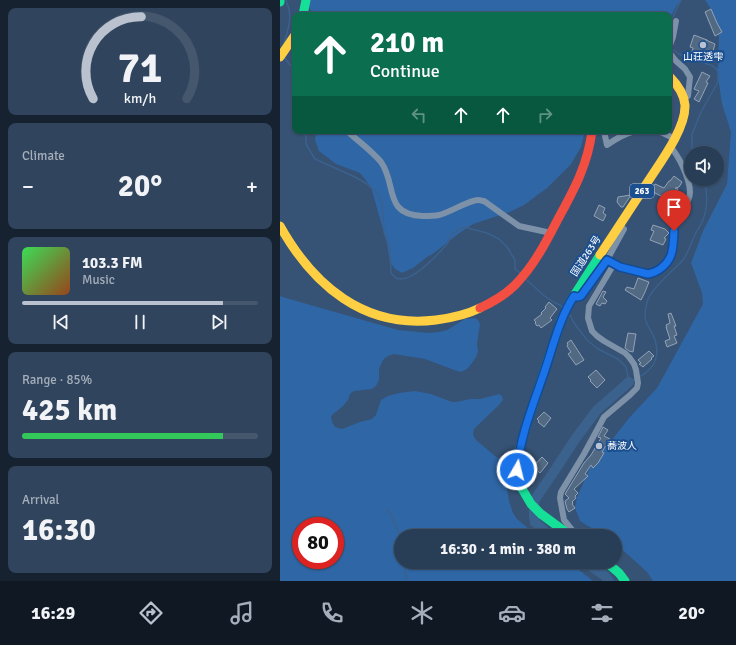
<!DOCTYPE html>
<html lang="en">
<head>
<meta charset="utf-8">
<style>
	body { margin:0; font-family:Signika,"Noto Sans JP",sans-serif; background:#30455d; color:#f1f3f6; height:100vh; display:flex; flex-direction:column; font-size:15px; white-space:nowrap }
	* { box-sizing:border-box; margin:0 }
	p { font-size:13px; color:#a5aeba }
	.icon { flex:none; width:22px; height:22px; fill:none; stroke:currentColor; stroke-width:2; stroke-linecap:round; stroke-linejoin:round }
	.map { position:relative; flex:1; overflow:hidden }
	.drawer { display:flex; flex-direction:column; gap:8px; padding:8px; background:#162230; width:280px }
	.drawer>* { flex:none }
	.guide { position:absolute; left:12px; top:12px; width:380px; height:122px; border-radius:8px; box-shadow:0 1px 3px #0004,0 0 0 1px #44576d; background:#0b6e4f; color:#fff; overflow:hidden }
	.controls { position:absolute; left:404px; top:146px; display:grid; gap:8px }
	.controls a { display:grid; place-items:center; width:40px; height:40px; border-radius:50%; background:#283e57; box-shadow:0 1px 3px #0004,0 0 0 1px #44576d; font-size:20px }
	.speed { position:absolute; left:12px; top:517px; display:flex; gap:8px; font-size:20px; font-weight:700; text-align:center }
	.speed>* { display:grid; place-content:center; width:52px; height:52px; border-radius:50%; background:#283e57; box-shadow:0 1px 3px #0004,0 0 0 1px #44576d; line-height:1 }
	.speed .limit { border:6px solid #d22; background:#fff; color:#111 }
	.pin { position:absolute; display:grid; place-items:center; width:34px; height:34px; color:#fff; margin:-41px -17px; border-radius:50% 50% 50% 0; rotate:-45deg; box-shadow:0 0 4px #0007 }
	.pin .icon { rotate:45deg }
	.me { position:absolute; width:44px; margin:-22px; rotate:8deg; stroke-linejoin:round; filter:drop-shadow(0 0 3px #0008) }
	.turn { display:flex; align-items:center; gap:14px; height:84px; padding:0 12px; font-size:18px }
	.turn .icon { width:52px; height:52px; stroke-width:2.5 }
	.turn b { display:block; font-size:28px; line-height:34px }
	.lanes { display:flex; align-items:center; height:38px; padding:0 12px; background:#0003; justify-content:center; gap:20px; direction:ltr }
	.lanes .off { opacity:.35 }
	.big { font-size:30px; font-weight:700; line-height:1.1 }
	.drawer .tile { flex:1; display:flex; flex-direction:column; justify-content:center; gap:6px; min-width:0; padding:0 14px; border-radius:8px; background:#30455d }
	.drawer .dial { align-items:center; gap:0 }
	.dial svg { height:104px; overflow:visible; fill:none; stroke:#44576d; stroke-width:7; stroke-linecap:round; text-anchor:middle }
	.dial text { fill:#f1f3f6; stroke:none }
	.song { display:flex; align-items:center; gap:12px }
	.cover { width:48px; height:48px; border-radius:6px; background:linear-gradient(135deg,hsl(130 70% 55%),hsl(20 70% 35%)) }
	.played { height:4px; border-radius:2px; background:linear-gradient(90deg,#b9c2ce 85%,#44576d 85%) }
	.keys { display:flex; justify-content:space-around; direction:ltr }
	.heat { display:flex; justify-content:space-between; align-items:center; font-size:22px; direction:ltr }
	.charge { height:6px; border-radius:3px; background:linear-gradient(90deg,#34c759 85%,#44576d 0) }
	.trip { position:absolute; left:114px; top:529px; width:228px; height:40px; border-radius:20px; background:#283e57; box-shadow:0 1px 3px #0004,0 0 0 1px #44576d; font-weight:700; line-height:40px; text-align:center }
	.tab-bar { display:flex; height:64px; justify-content:space-around; align-items:center; background:#101923; color:#a5aeba }
	.tab-bar .icon { width:28px; height:28px }
	.tab-bar .on { color:#b9c2ce }
	.tab-bar b { font-size:18px; color:#f1f3f6 }
	main { display:flex; flex:1; min-height:0 }
	.map>svg:first-child { display:block }
	.green { fill:#2f66a5; fill-rule:evenodd }
	.lines { fill:none; stroke-linecap:round; stroke-linejoin:round }
	.stream { stroke:#3b618d; stroke-width:1.5 }
	.river { stroke:#3b618d; stroke-width:10 }
	.building { fill:#526984; stroke:#92a2b6 }
	.street { stroke:#7d92a8; stroke-width:6 }
	.fast { stroke:#16e098; stroke-width:9 }
	.slow { stroke:#ffcf43; stroke-width:9 }
	.jam { stroke:#f24e42; stroke-width:9 }
	.fast-bridge { stroke:#16e098; stroke-width:9 }
	.route-casing { stroke:#114b97; stroke-width:10 }
	.route { stroke:#1a73e8; stroke-width:7 }
	.poi-dot { fill:#b9c2ce; stroke:#1b4f8f; stroke-width:1.5 }
	.labels { text-anchor:middle; dominant-baseline:central; stroke-width:4; stroke-linejoin:round; paint-order:stroke }
	.shield { fill:#1b4f8f; stroke:#bbcadd; stroke-width:1 }
	.shield-label { font-size:9px; font-weight:bold; fill:#fff }
	.poi-label { font-size:10px; fill:#fff; stroke:#1b4f8f }
	.street-label { font-size:10px; fill:#fff; stroke:#1b4f8f }
</style>
</head>
<body>
<main>
<section class="drawer">
<div class="tile dial"><svg viewBox="0 0 100 80">
<path d="M14 69A42 42 0 1 1 86 69"/>
<path d="M14 69A42 42 0 0 1 51 6" stroke="#b9c2ce"/>
<text x="50" y="56" font-size="32" font-weight="700">71</text>
<text x="50" y="72" font-size="11">km/h</text>
</svg></div>
<div class="tile"><p>Climate</p>
<div class="heat"><a>−</a><b class="big">20°</b><a>+</a></div>
</div>
<div class="tile">
<div class="song"><i class="cover"></i><div><b>103.3 FM</b><p>Music</p></div></div>
<div class="played"></div>
<div class="keys"><svg class="icon" aria-label="previous" viewBox="0 0 24 24"><path d="M18 5L8 12l10 7zM5 5v14"/></svg><svg class="icon" aria-label="pause" viewBox="0 0 24 24"><path d="M8 5v14M16 5v14"/></svg><svg class="icon" aria-label="next" viewBox="0 0 24 24"><path d="M6 5l10 7-10 7zM19 5v14"/></svg></div>
</div>
<div class="tile"><p>Range · 85%</p><b class="big">425 km</b><div class="charge"></div></div>
<div class="tile"><p>Arrival</p><b class="big">16:30</b></div>
</section>
<div class="map">
<svg width="456" height="581" viewBox="0 0 456 581">
	<rect width="100%" height="100%" fill="#365274"/>
	<!-- green -->
	<path class="green" d="M26,0H402L397,5L389,20V15H33Z
		M425,0H456V581H373L367,572L335,543V536H324L300,521L295,508L297,497L310,468L349,418L377,388L423,304L422,293L411,263L423,231L447,184L451,132L442,104L437,70L439,61L438,54L439,38L437,23L431,9Z
		M36,131H305L301,147L291,164L267,188L244,205L230,212L193,224L178,234L154,253L147,257L133,268L122,273L115,269L110,262L107,244L91,187L80,173L56,164L39,151L35,140Z
		M0,296L6,298L118,330L149,333L159,332L167,330L185,319L195,318L198,320L200,324L197,344L198,351L196,357L192,363L187,369L181,372L174,370L145,359L114,354L108,356L103,360L99,369V380L96,386L92,389L74,391L70,394L68,400L63,406L51,416L52,422L55,427L62,429L80,422L92,419L96,415L101,400L108,396L119,393L135,391L151,394L172,402H176L190,399H200L219,394L222,396L223,400L219,405L194,429L193,435L196,440L215,456L228,464L230,471L227,489L229,501L233,513L237,519L257,536H121V562H289L313,581H0ZM21,526H55V560H21Z"/>
	<g class="lines">
		<!-- stream -->
		<path class="stream" d="M389,30L391,21L401,0
			M4,43C9,27 13,16 6,0
			M391,48L399,54L433,66L438,71V82L421,112L412,134V147L413,153
			M5,58L10,65L15,69
			M26,131V144L35,159L75,177L87,184L96,192L102,202L104,232L110,248L111,273C113,275 114,277 116,278C131,285 158,254 167,244C169,241 170,238 171,235C174,232 180,229 184,227L207,233L219,239L227,247L235,260V269L240,273
			M247,280L263,295L275,303L280,305L283,308
			M290,315L294,323L307,340L318,349L338,359L346,367L349,382L355,379
			M359,377C375,369 381,355 374,337C371,331 366,324 365,318C365,311 366,303 369,297C377,283 391,273 402,261C408,254 410,245 414,237C416,232 419,228 421,224C428,210 428,193 424,179
			M108,510C114,520 119,532 121,543
			M123,562L127,581"/>
		<!-- river -->
		<path class="river" d="M270,536L260,527L255,522L254,517V501L275,470L296,438L317,410L349,382
			M305,562L325,576L329,581"/>
	</g>
	<!-- building -->
	<path class="building" d="M431,9L437,23L442,32L435,36L425,12Z
		M414,35L427,40H426L435,44L431,58L412,52L413,48L410,47Z
		M422,72L430,76L426,82L428,83L419,102L414,99L419,91L414,89Z
		M394,176L402,182L399,187L395,188L398,189L393,196L386,192L383,197L371,191L375,184L384,188L389,181H390Z
		M351,195L343,207H341L337,202L338,197Z
		M319,205L325,208L323,213L326,215L323,221L314,216Z
		M373,225L385,229L389,233L384,238L386,239L383,245L370,240L374,231L371,230Z
		M358,278L369,282L365,292L361,300L345,290L347,287L354,289Z
		M323,291L326,292L323,297L327,301L325,304L322,303L320,306L316,304Z
		M269,302L277,309L270,318L272,320L261,328L259,325L257,326L255,323L256,322L254,320L262,314L261,313L266,308L265,307Z
		M391,313L396,326H394L397,335L394,336L397,343L387,347L385,341L390,339L386,327H387L386,325L390,323L388,314Z
		M348,333L356,334L353,352L349,351L345,348Z
		M291,340L304,360L296,365L288,354L291,352L287,346L288,344L287,343Z
		M369,351L374,356L371,358L372,359L363,367L359,364L361,363L358,360Z
		M316,370L325,380L317,388L310,381L311,380L308,377Z
		M264,412L271,418L264,427L258,422L259,421L257,419Z
		M323,427L328,430L324,436L330,439L322,452L324,453L318,463L313,468L311,465L305,474L308,476L294,489L298,493L295,496L296,498L292,502L293,503L292,504L295,508L289,512L287,509L285,501L289,498L285,494L304,463L311,455L321,438L318,437Z
		M262,457L268,463L260,473L253,467Z"/>
	<g class="lines">
		<!-- street -->
		<path class="street" d="M389,48L393,37L396,21
			M389,52L396,61L405,69L410,77L408,96L404,97
			M67,131C78,141 91,150 101,162C117,184 103,215 143,216C148,216 154,216 159,215C169,213 189,200 198,200C201,200 202,201 204,201L239,226L271,233
			M324,131L327,145C336,139 345,133 356,131
			M377,131L383,133L395,139
			M339,225L344,229L327,260L339,267L368,274C374,273 377,271 382,268C398,256 390,233 398,216C402,208 410,202 410,192C410,180 399,155 390,147
			M294,296L297,297L301,296L327,260
			M297,536L284,520L280,498L281,492L304,454L324,417L350,395L357,388L358,383L356,370L354,364L349,357L345,353L324,341L317,336L312,331L308,318L309,306L334,264"/>
		<!-- fast -->
		<path class="fast" d="M0,0V2
			M291,536L261,514L251,504L241,487L237,471L238,455L247,423L281,321L290,302L320,255
			M326,562L339,573L345,581"/>
		<!-- slow -->
		<path class="slow" d="M0,57L15,35
			M0,226C33,285 84,329 156,320C171,318 186,315 200,308
			M320,255C334,234 348,212 362,191C375,169 406,131 405,105C404,93 397,84 389,76"/>
		<!-- jam -->
		<path class="jam" d="M200,308C213,302 225,295 235,285C254,266 266,242 278,219C294,190 308,164 312,131"/>
		<!-- fast-bridge -->
		<path class="fast-bridge" d="M23,15L26,0"/>
	</g>
	<g class="lines">
		<!-- route casing -->
		<g class="route-casing">
			<path id="route" d="M237,470C240,437 253,405 264,373C273,347 279,319 294,296L297,297L301,296L327,260L340,267L368,274C373,273 376,272 380,269C394,259 393,247 394,231"/>
		</g>
		<!-- route -->
		<use href="#route" class="route"/>
	</g>
	<!-- markers -->
	<g class="poi-dot">
		<circle cx="423" cy="45" r="4"/>
		<circle cx="319" cy="446" r="4"/>
	</g>
	<g class="labels">
		<!-- shield labels -->
		<rect class="shield" x="350" y="184" width="24" height="14" rx="3"/>
		<g class="shield-label">
			<text x="362" y="191">263</text>
		</g>
		<!-- poi labels -->
		<g class="poi-label">
			<text x="423" y="57">山荘透雫</text>
			<text x="327" y="446" text-anchor="start">蕎波人</text>
		</g>
		<!-- street labels -->
		<g class="street-label">
			<text transform="translate(306 256) rotate(-57)">国道263号</text>
		</g>
	</g>
</svg>
<div class="controls">
<a><svg class="icon" aria-label="sound" viewBox="0 0 24 24"><path d="M4 9h4l5-4v14l-5-4H4zM17 9q2 3 0 6"/></svg></a>
</div>
<div class="speed"><div class="limit">80</div></div>
<div class="pin" style="left:394px;top:231px;background:#d93025"><svg class="icon" aria-label="arrive" viewBox="0 0 24 24"><path d="M6 21V4h12l-3 4 3 4H6"/></svg></div>
<svg class="me" style="left:237px;top:470px" viewBox="-20 -20 40 40"><circle r="17" fill="#1a73e8" stroke="#fff" stroke-width="3"/><path d="M0-11L8 9 0 5-8 9z" fill="#fff"/></svg>
<div class="trip">16:30 · 1 min · 380 m</div>
<div class="guide">
<div class="turn"><svg class="icon" aria-label="ahead" viewBox="0 0 24 24"><path d="M12 20V5M6 11l6-6 6 6"/></svg><div><b>210 m</b>Continue</div></div>
<div class="lanes"><svg class="icon off" aria-label="left" viewBox="0 0 24 24"><path d="M17 20v-9H6M10 6l-5 5 5 5"/></svg><svg class="icon" aria-label="ahead" viewBox="0 0 24 24"><path d="M12 20V5M6 11l6-6 6 6"/></svg><svg class="icon" aria-label="ahead" viewBox="0 0 24 24"><path d="M12 20V5M6 11l6-6 6 6"/></svg><svg class="icon off" aria-label="right" viewBox="0 0 24 24"><path d="M7 20v-9h11M14 6l5 5-5 5"/></svg></div>
</div>
</div>
</main>
<nav class="tab-bar">
<b>16:29</b>
<svg class="icon on" aria-label="directions" viewBox="0 0 24 24"><path d="M12 3l9 9-9 9-9-9zM9 14v-3h6M13 9l2 2-2 2"/></svg>
<svg class="icon" aria-label="music" viewBox="0 0 24 24"><path d="M9 18V5l10-2v13"/><circle cx="6" cy="18" r="3"/><circle cx="16" cy="16" r="3"/></svg>
<svg class="icon" aria-label="phone" viewBox="0 0 24 24"><path d="M5 4h4l2 5-3 2q2 4 5 5l2-3 5 2v4C11 20 4 13 5 4z"/></svg>
<svg class="icon" aria-label="climate" viewBox="0 0 24 24"><path d="M12 3v18M4 7l16 10M4 17L20 7"/></svg>
<svg class="icon" aria-label="car" viewBox="0 0 24 24"><path d="M5 17H2v-5l4-1 3-4h7l3 4 3 1v5h-3M9 17h6M6 11h13"/><circle cx="7" cy="17" r="2"/><circle cx="17" cy="17" r="2"/></svg>
<svg class="icon" aria-label="filters" viewBox="0 0 24 24"><path d="M4 7h16M4 17h16"/><circle cx="9" cy="7" r="2"/><circle cx="15" cy="17" r="2"/></svg>
<b>20°</b>
</nav>
</body>
</html>
